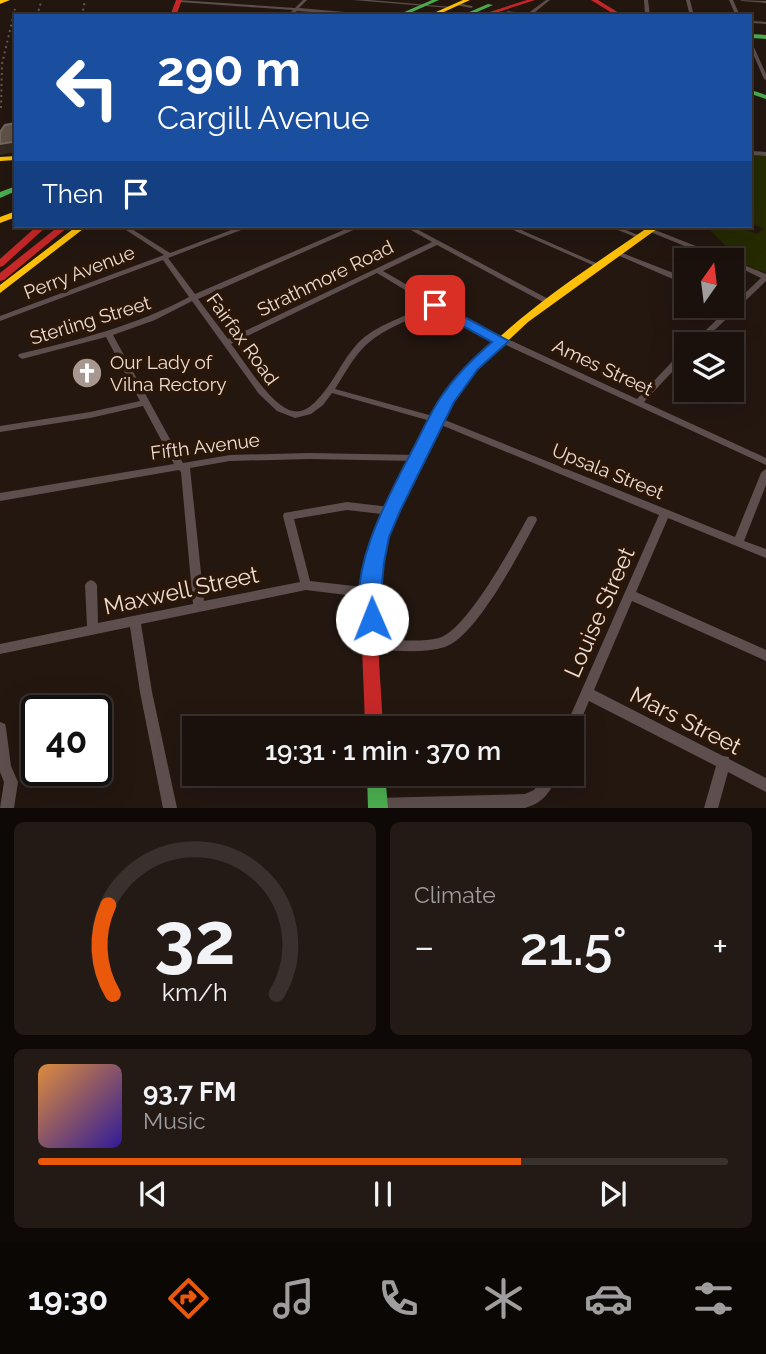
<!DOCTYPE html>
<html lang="en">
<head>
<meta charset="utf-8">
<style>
	body { margin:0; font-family:Raleway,sans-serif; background:#231a15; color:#f1f3f6; height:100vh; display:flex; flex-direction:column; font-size:26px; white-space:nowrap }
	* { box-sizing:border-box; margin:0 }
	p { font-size:23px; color:#9f9d9d }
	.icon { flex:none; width:38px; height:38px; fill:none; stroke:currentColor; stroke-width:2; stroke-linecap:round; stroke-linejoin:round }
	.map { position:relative; height:808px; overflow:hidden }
	.side { display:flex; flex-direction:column; gap:14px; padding:14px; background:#0e0907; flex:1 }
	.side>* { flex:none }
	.banner { position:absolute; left:14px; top:14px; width:738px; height:214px; border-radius:0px; box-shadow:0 7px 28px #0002,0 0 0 2px #38312d; background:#1a4fa0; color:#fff; overflow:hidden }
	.needle { width:46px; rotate:14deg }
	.buttons { position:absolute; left:674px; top:248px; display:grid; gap:14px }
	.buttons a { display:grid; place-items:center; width:70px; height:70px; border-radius:0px; background:#1a110c; box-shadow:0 7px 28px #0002,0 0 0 2px #38312d; font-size:35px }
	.speed { position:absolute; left:21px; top:695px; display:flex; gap:14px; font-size:35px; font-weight:700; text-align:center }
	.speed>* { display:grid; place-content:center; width:91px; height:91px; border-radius:50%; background:#1a110c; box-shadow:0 7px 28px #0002,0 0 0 2px #38312d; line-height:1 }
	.speed .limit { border:4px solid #111; border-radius:10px; background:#fff; color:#111 }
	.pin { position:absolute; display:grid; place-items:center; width:60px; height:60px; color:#fff; margin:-30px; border-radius:14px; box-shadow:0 4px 10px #0006 }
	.me { position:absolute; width:77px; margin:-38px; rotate:359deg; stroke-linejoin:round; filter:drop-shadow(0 0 5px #0008) }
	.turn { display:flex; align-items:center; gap:24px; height:147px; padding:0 28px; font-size:32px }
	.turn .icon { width:91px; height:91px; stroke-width:2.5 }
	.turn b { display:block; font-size:49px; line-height:60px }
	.then { display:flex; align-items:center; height:66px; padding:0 28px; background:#0003; gap:14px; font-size:26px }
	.big { font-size:52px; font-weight:600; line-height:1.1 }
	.side .card { flex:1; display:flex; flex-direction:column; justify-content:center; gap:10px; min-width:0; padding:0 24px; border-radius:10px; background:#231a15 }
	.side .dial { align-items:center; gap:0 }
	.dial svg { height:182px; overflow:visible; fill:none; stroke:#38312d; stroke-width:7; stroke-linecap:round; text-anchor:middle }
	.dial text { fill:#f1f3f6; stroke:none }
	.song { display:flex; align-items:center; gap:21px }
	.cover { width:84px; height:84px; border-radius:10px; background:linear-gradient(135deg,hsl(30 70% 55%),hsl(250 70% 35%)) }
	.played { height:7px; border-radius:4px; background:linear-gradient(90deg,#ea580c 70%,#38312d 70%) }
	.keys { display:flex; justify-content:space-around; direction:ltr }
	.heat { display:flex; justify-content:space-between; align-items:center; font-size:38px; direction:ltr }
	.side .tiles { flex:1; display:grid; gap:14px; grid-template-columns:1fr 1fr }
	.card:last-child { grid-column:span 2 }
	.trip { position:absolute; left:182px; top:716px; width:402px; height:70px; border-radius:0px; background:#1a110c; box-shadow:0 7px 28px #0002,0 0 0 2px #38312d; font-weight:600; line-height:70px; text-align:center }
	.menu { display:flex; height:112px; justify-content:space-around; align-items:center; background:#0a0705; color:#9f9d9d }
	.menu .icon { width:49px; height:49px }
	.menu .current { color:#ea580c }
	.menu b { font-size:32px; color:#f1f3f6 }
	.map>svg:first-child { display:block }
	.green { fill:#262b02 }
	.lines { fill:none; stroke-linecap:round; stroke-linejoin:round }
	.street { fill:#5e4f4e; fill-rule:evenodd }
	.fast { fill:#4caf50; fill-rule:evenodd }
	.slow { fill:#ffc107; fill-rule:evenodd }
	.jam { fill:#c62828; fill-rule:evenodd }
	.rail { stroke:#645856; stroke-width:2; stroke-dasharray:2 3.5; stroke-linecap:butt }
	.shaded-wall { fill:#362a21 }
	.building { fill:#605349; stroke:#76685f; stroke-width:2 }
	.route { fill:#1a73e8; stroke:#114b97; stroke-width:2 }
	.labels { text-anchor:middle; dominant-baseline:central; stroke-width:7; stroke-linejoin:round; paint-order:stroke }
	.street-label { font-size:19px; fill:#edded5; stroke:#2b1608 }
	.poi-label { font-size:19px; fill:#edded5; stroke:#2b1608; text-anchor:start }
	.near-street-label { font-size:23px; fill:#edded5; stroke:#2b1608 }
</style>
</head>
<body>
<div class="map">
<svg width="766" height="808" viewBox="0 0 766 808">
	<rect width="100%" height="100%" fill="#231710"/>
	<!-- green -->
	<path class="green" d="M751,155L766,156V273L717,254L727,247L710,230C723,219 743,229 757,234L764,229L751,223Z"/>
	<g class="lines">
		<!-- street -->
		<path class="street" d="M178,0L295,8L303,0H307L299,8L390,16H368L297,11L291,16H287L293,10L179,2Z
			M353,0H370L452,7L450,8Z
			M546,0H550L530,16L506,12L508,11L527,14Z
			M644,0H648L650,16H627L616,14L618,13L645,15Z
			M686,0H690L694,16H690Z
			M729,0H733L740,16H736Z
			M740,0L766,1V3L742,1Z
			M457,3L472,6L473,7L471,8L456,5Z
			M751,21L766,22V24L751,23Z
			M751,44L753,45L766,74V80L764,79L751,49Z
			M751,151L766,152V156L751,155Z
			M120,226H127L170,253L242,226H250L249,227L168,258L195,294L353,226H361L360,227L198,299L228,339L432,242L404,226H411L552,301L548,303H545L437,245L383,271L497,337L512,341L637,399L683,350L686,349V357L644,402L766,458V465L506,345L491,341L435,308C413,319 386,327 367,344C354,356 345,373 335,389L440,418L735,537L761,473L763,471L766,469V485L744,541L766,549V558L668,518L636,592L766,650V661L632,601L594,690L723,756L729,757V759L766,778V792L728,772L718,808H704L716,766L589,701L576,732L572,734V728H565L659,515L434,422L332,393L323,405L311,414L295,418L277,411L259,394L192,301L155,320L113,335L183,463L230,455L309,453L417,455L420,456L422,458L420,460L417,461L309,459L230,461L190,468L204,601L300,582L283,516L284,513L347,502L390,507L394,508L395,511L394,514L390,515L347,510L294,519L310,581L371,588L375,590L377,593L375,596L371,598L306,590L141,624L152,692L177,808H163L140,692L130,627L0,654V644L87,626L85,585L87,582L91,580L95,582L97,585L98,623L193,604L181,472L179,470L0,501V493L174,464L143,406L90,418L0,432V426L90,412L140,401L106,337L22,359L18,356L19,354C78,340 135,326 189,297L163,260L0,321V316L164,255ZM377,273L430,305C407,316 377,324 358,343C342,360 333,384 317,400C311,407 302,413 293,411C271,406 245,362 231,344Z
			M504,226H512L603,266L599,268L597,267Z
			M608,226H616L643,237L642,238H638Z
			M650,228L734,261L766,274V281L699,345H690L761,278L732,264V261H721L648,231L647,230Z
			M617,251L681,276L682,278L681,280H675L615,254L614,253Z
			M532,516L536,517L537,520C521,550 477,636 445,647C423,654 396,650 374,650L370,649L368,645L370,641L374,640C395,639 419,643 439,638C467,630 513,544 528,517Z
			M0,722L5,724L6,728L11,766L18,782L14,808H0L4,782L0,772Z
			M544,774H558C550,792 545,802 525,808H371L370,805L372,800L377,798L525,794L534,790Z"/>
		<!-- fast -->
		<path class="fast" d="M432,0H439L403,16H395Z
			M488,4L493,5L468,16H460Z
			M751,34L766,35V39L751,38Z
			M751,90L766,95V99L751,94Z
			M16,186V191L0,198V192Z
			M367,774H385L388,808H368Z"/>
		<!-- slow -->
		<path class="slow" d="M0,0H10L0,4Z
			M463,0H470L435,16H427Z
			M16,156V160L0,161V157Z
			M16,211V217L0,223V217Z
			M77,226H87L0,293V285Z
			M650,226H661L528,322L481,366L461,390H453L451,387L453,384C509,319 580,274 650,226Z"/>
		<!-- jam -->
		<path class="jam" d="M176,0H182L177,13L209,16H170Z
			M527,0H535L486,16H477Z
			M591,0H598L624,16H617Z
			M37,226H47L3,266L0,267V259Z
			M59,226H69L4,280L0,281V273Z
			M457,383L463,387C427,440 385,518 379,583C375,631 381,680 383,728H365C364,664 355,599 373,536C384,499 405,465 424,431C432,416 441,389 457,383Z"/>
		<!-- rail -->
		<path class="rail" d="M37,16L41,2
			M82,16L85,0
			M1,108L2,64L15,9
			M0,137L16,123"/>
	</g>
	<!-- shaded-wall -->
	<path class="shaded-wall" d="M12,142L16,152L0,155V144Z"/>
	<!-- building -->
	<path class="building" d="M16,123V144L12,142L0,144V132L5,125Z"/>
	<!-- route -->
	<path class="route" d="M435,301L509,341L478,369L454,402L400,511L389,537L384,563L381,593L383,619L380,626L372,628L365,626C342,578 391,491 413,449C422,432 430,413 441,397C455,376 472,359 492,342L430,308V302Z"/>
	<!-- icons -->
	<defs>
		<g id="church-disc" transform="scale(1.575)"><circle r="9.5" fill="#a69890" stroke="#2b1608"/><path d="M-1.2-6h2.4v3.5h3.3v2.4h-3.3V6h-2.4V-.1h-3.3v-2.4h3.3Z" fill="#fff"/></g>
	</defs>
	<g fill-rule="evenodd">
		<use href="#church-disc" x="87" y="373"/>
	</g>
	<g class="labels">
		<!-- street labels -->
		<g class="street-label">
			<text transform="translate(79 272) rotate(-21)">Perry Avenue</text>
			<text transform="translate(325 278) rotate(-26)">Strathmore Road</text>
			<text transform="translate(90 320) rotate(-17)">Sterling Street</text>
			<text transform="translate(243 339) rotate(54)">Fairfax Road</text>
			<text transform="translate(603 367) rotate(25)">Ames Street</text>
			<text transform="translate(205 446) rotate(-7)">Fifth Avenue</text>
			<text transform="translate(608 471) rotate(22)">Upsala Street</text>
		</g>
		<!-- poi labels -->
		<g class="poi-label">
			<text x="110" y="362">Our Lady of<tspan x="110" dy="22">Vilna Rectory</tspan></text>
		</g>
		<!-- near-street labels -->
		<g class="near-street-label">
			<text transform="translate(181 590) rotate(-12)">Maxwell Street</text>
			<text transform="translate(599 612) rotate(-66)">Louise Street</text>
			<text transform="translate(686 720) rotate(27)">Mars Street</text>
		</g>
	</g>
</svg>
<div class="buttons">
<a><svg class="needle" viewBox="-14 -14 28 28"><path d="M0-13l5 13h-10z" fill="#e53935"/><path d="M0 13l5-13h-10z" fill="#9f9d9d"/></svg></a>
<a><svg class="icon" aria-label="layers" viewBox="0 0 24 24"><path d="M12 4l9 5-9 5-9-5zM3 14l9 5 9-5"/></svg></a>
</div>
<div class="speed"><div class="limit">40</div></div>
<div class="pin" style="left:435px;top:305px;background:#d93025"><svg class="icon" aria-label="arrive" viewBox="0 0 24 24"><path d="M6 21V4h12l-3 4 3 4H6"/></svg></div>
<svg class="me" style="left:372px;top:619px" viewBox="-20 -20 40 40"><circle r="19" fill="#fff"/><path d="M0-13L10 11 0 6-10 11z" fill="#1a73e8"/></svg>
<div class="trip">19:31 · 1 min · 370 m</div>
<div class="banner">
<div class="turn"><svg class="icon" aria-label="left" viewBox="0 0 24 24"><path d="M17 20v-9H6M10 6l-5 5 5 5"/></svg><div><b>290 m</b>Cargill Avenue</div></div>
<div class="then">Then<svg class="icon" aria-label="arrive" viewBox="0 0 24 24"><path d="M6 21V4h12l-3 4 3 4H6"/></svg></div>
</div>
</div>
<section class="side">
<div class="tiles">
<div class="card dial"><svg viewBox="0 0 100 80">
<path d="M14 69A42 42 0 1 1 86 69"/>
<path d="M14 69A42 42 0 0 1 12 30" stroke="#ea580c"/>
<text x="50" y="56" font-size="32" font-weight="700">32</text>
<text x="50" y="72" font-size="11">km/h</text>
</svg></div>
<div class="card"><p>Climate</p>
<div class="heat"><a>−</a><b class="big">21.5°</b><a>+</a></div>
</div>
<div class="card">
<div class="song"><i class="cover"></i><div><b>93.7 FM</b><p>Music</p></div></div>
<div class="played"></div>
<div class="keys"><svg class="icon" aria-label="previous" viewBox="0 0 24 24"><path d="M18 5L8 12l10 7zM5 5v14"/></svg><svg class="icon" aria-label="pause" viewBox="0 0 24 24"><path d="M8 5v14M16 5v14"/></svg><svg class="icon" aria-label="next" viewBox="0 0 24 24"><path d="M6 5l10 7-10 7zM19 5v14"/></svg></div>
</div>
</div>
</section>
<nav class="menu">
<b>19:30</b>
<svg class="icon current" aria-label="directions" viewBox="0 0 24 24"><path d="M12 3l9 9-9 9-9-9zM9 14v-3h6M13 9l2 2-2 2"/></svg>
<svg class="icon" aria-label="music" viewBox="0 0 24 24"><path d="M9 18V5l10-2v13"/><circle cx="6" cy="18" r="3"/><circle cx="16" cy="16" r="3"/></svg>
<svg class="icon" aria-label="phone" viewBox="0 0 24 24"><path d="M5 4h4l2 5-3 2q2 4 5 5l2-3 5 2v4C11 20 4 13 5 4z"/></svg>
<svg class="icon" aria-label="climate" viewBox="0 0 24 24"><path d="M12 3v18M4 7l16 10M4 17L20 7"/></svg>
<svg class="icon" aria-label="car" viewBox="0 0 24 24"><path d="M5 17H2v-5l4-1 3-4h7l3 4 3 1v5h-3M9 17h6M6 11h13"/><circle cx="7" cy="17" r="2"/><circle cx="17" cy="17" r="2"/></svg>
<svg class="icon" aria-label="filters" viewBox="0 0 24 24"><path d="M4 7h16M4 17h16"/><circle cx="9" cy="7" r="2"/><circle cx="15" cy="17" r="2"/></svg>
</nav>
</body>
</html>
